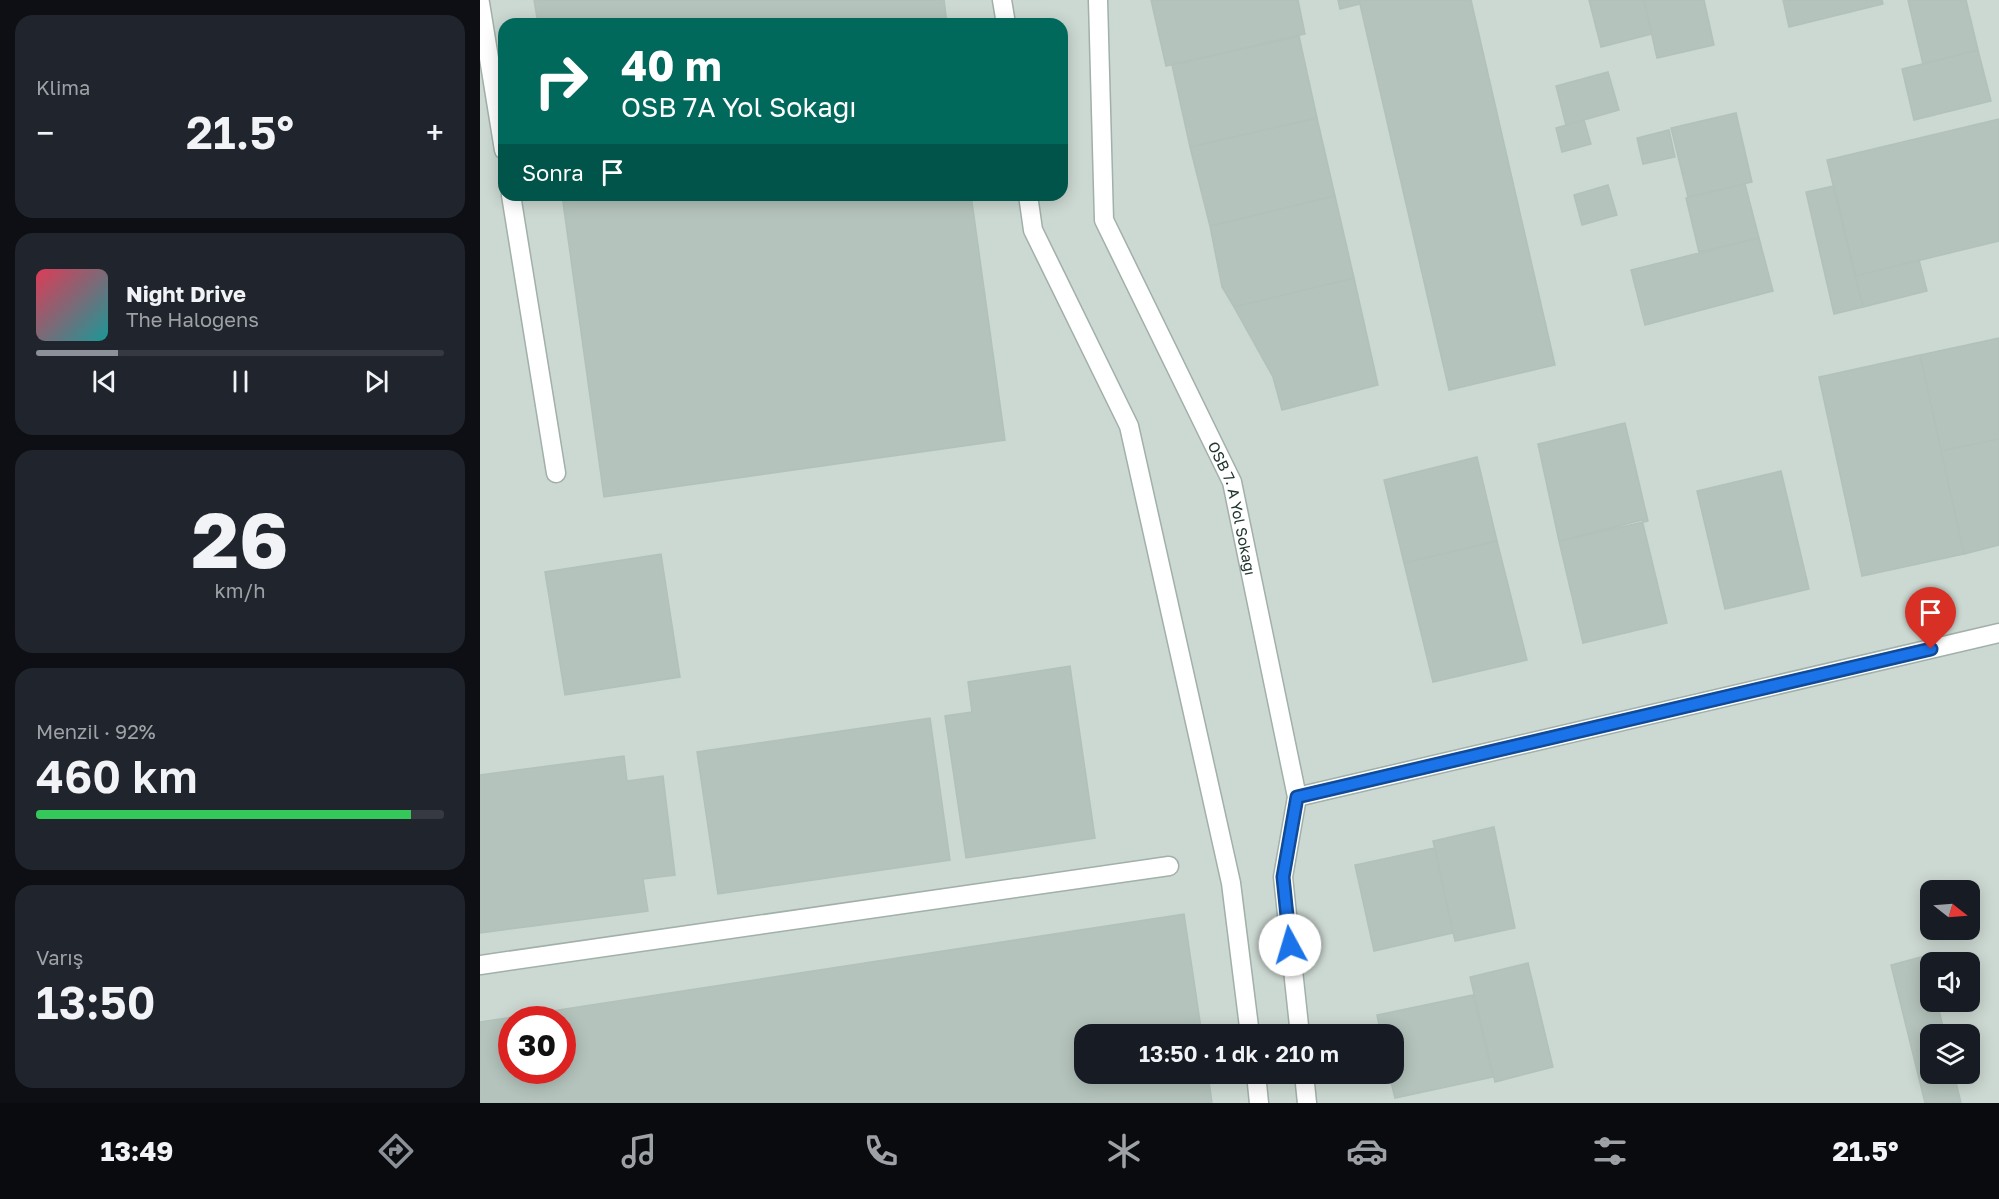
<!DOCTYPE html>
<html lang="tr">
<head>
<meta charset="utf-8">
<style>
	body { margin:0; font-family:"Golos Text",sans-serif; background:#20242c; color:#f1f3f6; height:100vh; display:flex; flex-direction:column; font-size:22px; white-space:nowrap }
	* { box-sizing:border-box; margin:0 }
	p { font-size:20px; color:#9ea1a6 }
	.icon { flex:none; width:33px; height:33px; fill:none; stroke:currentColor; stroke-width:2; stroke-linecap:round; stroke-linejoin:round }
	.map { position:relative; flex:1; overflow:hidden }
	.details { display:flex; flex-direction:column; gap:15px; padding:15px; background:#0d0f14; width:480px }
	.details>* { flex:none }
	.hud { position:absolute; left:18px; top:18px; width:570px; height:183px; border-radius:18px; box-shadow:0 3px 15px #0003; background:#00695c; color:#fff; overflow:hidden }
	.needle { width:39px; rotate:107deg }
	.fabs { position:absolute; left:1440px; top:880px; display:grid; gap:12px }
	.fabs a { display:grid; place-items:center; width:60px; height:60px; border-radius:12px; background:#171b24; box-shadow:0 3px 15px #0003; font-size:30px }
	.speed { position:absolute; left:18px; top:1006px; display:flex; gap:12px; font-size:30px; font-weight:700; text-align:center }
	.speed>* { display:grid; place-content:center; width:78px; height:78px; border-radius:50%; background:#171b24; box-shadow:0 3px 15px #0003; line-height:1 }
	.speed .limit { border:9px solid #d22; background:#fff; color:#111 }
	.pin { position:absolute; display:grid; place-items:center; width:51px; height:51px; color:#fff; margin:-62px -26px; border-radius:50% 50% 50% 0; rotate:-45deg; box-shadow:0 0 6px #0007 }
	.pin .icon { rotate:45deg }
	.me { position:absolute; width:66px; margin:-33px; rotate:354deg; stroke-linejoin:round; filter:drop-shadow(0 0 4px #0008) }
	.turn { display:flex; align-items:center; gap:21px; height:126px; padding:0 24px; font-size:27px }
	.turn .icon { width:78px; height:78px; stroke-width:2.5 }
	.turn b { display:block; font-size:42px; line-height:51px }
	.then { display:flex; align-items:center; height:57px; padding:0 24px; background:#0003; gap:12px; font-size:22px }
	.big { font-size:45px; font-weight:600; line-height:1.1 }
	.details .card { flex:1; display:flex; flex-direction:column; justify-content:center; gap:9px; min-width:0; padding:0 21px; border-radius:18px; background:#20242c }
	.details .dial { align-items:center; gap:0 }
	.dial b { font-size:78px; line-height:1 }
	.song { display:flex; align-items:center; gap:18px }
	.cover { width:72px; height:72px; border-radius:9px; background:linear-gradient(135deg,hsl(350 70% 55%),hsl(180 70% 35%)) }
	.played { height:6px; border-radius:3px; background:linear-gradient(90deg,#8c9099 20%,#363941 20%) }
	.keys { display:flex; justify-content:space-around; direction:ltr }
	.heat { display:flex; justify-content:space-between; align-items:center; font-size:33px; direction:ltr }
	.charge { height:9px; border-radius:4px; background:linear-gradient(90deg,#34c759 92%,#363941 0) }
	.trip { position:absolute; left:594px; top:1024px; width:330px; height:60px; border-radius:18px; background:#171b24; box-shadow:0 3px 15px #0003; font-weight:600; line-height:60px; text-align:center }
	.tab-bar { display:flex; height:96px; justify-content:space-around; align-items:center; background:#090b0e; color:#9ea1a6 }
	.tab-bar .icon { width:42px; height:42px }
	.tab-bar .current { color:#8c9099 }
	.tab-bar b { font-size:27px; color:#f1f3f6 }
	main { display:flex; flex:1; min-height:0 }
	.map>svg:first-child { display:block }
	.built { fill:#ccd8d2; fill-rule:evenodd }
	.building { fill:#b4c3bc; stroke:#b1c2b9; stroke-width:1.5; fill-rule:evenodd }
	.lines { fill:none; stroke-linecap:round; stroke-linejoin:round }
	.minor-casing { stroke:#a1b0a9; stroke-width:21 }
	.minor { stroke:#fff; stroke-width:18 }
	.route-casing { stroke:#114b97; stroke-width:15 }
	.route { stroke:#1a73e8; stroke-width:10 }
	.labels { text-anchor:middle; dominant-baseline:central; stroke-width:6; stroke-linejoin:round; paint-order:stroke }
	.street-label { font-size:15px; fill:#20372f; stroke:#eef6f1 }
</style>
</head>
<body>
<main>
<section class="details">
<div class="card"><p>Klima</p>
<div class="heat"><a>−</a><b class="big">21.5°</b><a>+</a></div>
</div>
<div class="card">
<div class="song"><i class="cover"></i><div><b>Night Drive</b><p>The Halogens</p></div></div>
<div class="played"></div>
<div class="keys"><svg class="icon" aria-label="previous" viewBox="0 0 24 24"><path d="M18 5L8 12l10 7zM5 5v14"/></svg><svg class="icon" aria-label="pause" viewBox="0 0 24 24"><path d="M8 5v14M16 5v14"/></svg><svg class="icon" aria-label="next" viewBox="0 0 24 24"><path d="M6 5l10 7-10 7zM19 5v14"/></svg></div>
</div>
<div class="card dial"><b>26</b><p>km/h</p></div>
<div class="card"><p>Menzil · 92%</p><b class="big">460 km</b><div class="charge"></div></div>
<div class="card"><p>Varış</p><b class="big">13:50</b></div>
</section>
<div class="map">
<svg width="1519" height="1103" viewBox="0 0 1519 1103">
	<rect width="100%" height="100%" fill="#dee9e3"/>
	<!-- built -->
	<path class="built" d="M0,0H1519V1103H0ZM24,24H582V195H24ZM1450,891H1490V930H1450ZM1450,963H1490V1002H1450ZM32,1020H82V1071H32ZM604,1035H914V1074H604ZM1450,1035H1490V1074H1450Z"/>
	<!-- building -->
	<path class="building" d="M54,0H464L467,24H58Z
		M671,0H818L825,34L686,66Z
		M858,0H879L880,4L860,9Z
		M879,0H991L1075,365L969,390Z
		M1109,0H1164L1172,34L1121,47Z
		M1164,0H1224L1234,45L1177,58Z
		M1303,0H1402L1403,4L1309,27Z
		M1428,0H1486L1498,50L1443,64Z
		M819,36L837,118L710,147L692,65Z
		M1498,50L1511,101L1434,120L1422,69Z
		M1128,72L1139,110L1086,125L1076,86Z
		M1256,113L1272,182L1208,197L1191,128Z
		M837,118L855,196L730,226L710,147Z
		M1519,119V241L1375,276L1347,160Z
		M1104,120L1111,144L1082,152L1076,128Z
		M1189,130L1195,157L1163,164L1157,138Z
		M1265,184L1279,238L1219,252L1206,198Z
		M1128,185L1137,215L1102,225L1094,195Z
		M1354,186L1383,307L1354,314L1326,192Z
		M82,195H491L525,440L124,497Z
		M855,196L874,278L754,307L742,287L730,226Z
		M1279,238L1293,291L1165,325L1151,270Z
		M1439,260L1447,291L1383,307L1375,276Z
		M874,278L898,385L802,410L793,377L754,307Z
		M1519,338V439L1461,451L1440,355Z
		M1440,355L1484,554L1382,576L1339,377Z
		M1145,423L1168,521L1079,541L1058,444Z
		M1519,439V545L1484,554L1461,451Z
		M997,457L1017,541L924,563L904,480Z
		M1301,471L1329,589L1245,609L1217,491Z
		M1162,520L1187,623L1103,643L1079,541Z
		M1017,541L1047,660L953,682L924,563Z
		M181,554L200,677L85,695L65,572Z
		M590,666L615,838L486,858L465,716L492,712L488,682Z
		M450,718L470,860L238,894L217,752Z
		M144,756L147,781L183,776L195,875L163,879L168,911L0,933V775Z
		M1014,827L1035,928L975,941L953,841Z
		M955,848L973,933L894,951L875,865Z
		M704,914L722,1035H604V1074H728L732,1103H0V1022ZM32,1020H82V1071H32Z
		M1445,956L1450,977V1002H1457L1465,1035H1450V1074H1474L1481,1103H1445L1411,965Z
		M1048,963L1073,1067L1015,1082L990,977Z
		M993,995L1013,1077L915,1098L909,1074H914V1035H901L897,1015Z"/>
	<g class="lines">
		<!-- minor casing -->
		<g class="minor-casing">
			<g id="minor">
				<path d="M522,0L526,24"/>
				<path id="s1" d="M618,0L624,220L752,482L817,797L803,877L820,1035"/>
				<path d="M0,3L24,150"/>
				<path d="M31,195L76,473"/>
				<path d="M548,195L553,230L649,426L751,883L770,1035"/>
				<path d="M817,797L1519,633"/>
				<path d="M0,965L689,866"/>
				<path d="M776,1074L779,1103"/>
				<path d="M824,1074L827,1103"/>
			</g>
		</g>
		<!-- minor -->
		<use href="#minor" class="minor"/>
	</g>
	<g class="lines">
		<!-- route casing -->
		<g class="route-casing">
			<path id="route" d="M810,945L803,877L817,797L1451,649"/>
		</g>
		<!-- route -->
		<use href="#route" class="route"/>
	</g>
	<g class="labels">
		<!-- street labels -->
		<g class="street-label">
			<text stroke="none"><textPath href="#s1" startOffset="537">OSB 7. A Yol Sokağı</textPath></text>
		</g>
	</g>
</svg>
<div class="fabs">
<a><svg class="needle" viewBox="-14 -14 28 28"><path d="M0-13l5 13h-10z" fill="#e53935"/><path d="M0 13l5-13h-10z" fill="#9ea1a6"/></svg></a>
<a><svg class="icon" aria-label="sound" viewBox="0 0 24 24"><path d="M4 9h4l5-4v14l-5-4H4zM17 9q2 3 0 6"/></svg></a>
<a><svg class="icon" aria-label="layers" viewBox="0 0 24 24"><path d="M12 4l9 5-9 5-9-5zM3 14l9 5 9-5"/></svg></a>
</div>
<div class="speed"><div class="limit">30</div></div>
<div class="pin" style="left:1451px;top:649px;background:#d93025"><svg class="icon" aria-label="arrive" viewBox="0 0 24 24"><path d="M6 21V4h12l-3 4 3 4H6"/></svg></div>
<svg class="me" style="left:810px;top:945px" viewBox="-20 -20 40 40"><circle r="19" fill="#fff"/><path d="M0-13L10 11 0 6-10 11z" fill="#1a73e8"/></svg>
<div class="trip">13:50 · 1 dk · 210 m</div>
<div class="hud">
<div class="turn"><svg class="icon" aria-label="right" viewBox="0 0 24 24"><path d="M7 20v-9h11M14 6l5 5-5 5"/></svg><div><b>40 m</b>OSB 7A Yol Sokağı</div></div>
<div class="then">Sonra<svg class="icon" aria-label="arrive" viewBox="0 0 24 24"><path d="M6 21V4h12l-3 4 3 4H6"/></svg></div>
</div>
</div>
</main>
<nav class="tab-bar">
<b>13:49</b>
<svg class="icon current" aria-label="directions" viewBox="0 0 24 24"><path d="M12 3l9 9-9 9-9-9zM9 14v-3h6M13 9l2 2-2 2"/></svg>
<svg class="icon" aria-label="music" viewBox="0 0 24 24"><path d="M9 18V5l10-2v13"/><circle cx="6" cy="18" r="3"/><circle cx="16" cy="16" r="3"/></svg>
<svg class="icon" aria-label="phone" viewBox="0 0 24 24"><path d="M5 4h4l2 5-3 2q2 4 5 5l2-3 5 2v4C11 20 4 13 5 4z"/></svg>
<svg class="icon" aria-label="climate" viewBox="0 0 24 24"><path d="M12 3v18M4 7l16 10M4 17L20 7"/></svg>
<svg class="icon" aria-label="car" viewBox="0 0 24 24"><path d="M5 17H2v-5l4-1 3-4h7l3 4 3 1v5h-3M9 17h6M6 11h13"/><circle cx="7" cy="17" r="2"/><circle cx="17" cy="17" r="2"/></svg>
<svg class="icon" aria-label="filters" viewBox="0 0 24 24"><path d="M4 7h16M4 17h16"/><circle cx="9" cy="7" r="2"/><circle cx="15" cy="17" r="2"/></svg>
<b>21.5°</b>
</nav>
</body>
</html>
